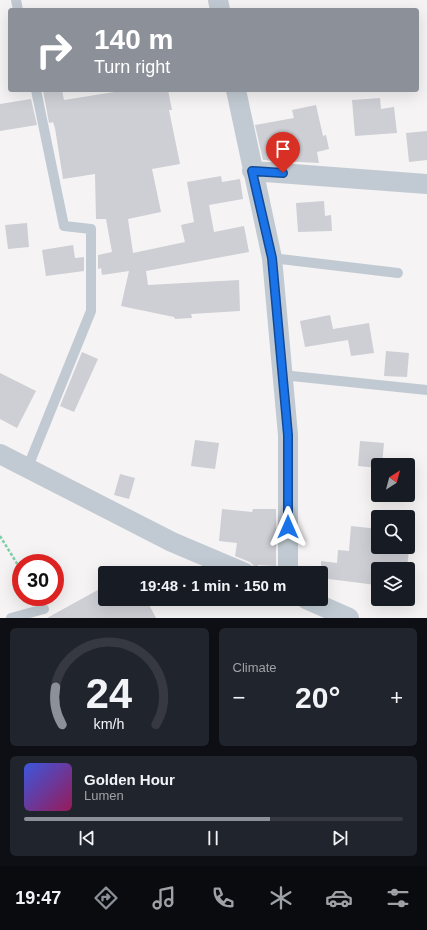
<!DOCTYPE html>
<html lang="en">
<head>
<meta charset="utf-8">
<style>
	body { margin:0; font-family:Arial,sans-serif; background:#20242c; color:#f1f3f6; height:100vh; display:flex; flex-direction:column; font-size:15px; white-space:nowrap }
	* { box-sizing:border-box; margin:0 }
	p { font-size:13px; color:#9ea1a6 }
	.icon { flex:none; width:22px; height:22px; fill:none; stroke:currentColor; stroke-width:2; stroke-linecap:round; stroke-linejoin:round }
	.map { position:relative; height:618px; overflow:hidden }
	.sheet { display:flex; flex-direction:column; gap:10px; padding:10px; background:#0d0f14; flex:1 }
	.sheet>* { flex:none }
	.top-card { position:absolute; left:8px; top:8px; width:411px; height:84px; border-radius:4px; box-shadow:0 4px 16px #0002; background:#8c9099; color:#fff; overflow:hidden }
	.needle { width:26px; rotate:36deg }
	.fabs { position:absolute; left:371px; top:458px; display:grid; gap:8px }
	.fabs a { display:grid; place-items:center; width:44px; height:44px; border-radius:4px; background:#171b24; box-shadow:0 4px 16px #0002; font-size:20px }
	.speed { position:absolute; left:12px; top:554px; display:flex; gap:8px; font-size:20px; font-weight:700; text-align:center }
	.speed>* { display:grid; place-content:center; width:52px; height:52px; border-radius:50%; background:#171b24; box-shadow:0 4px 16px #0002; line-height:1 }
	.speed .limit { border:6px solid #d22; background:#fff; color:#111 }
	.pin { position:absolute; display:grid; place-items:center; width:34px; height:34px; color:#fff; margin:-41px -17px; border-radius:50% 50% 50% 0; rotate:-45deg; box-shadow:0 0 4px #0007 }
	.pin .icon { rotate:45deg }
	.me { position:absolute; width:44px; margin:-22px; rotate:0deg; stroke-linejoin:round; filter:drop-shadow(0 0 3px #0008) }
	.turn { display:flex; align-items:center; gap:14px; height:84px; padding:0 20px; font-size:18px }
	.turn .icon { width:52px; height:52px; stroke-width:2.5 }
	.turn b { display:block; font-size:28px; line-height:34px }
	.big { font-size:30px; font-weight:700; line-height:1.1 }
	.sheet .card { flex:1; display:flex; flex-direction:column; justify-content:center; gap:6px; min-width:0; padding:0 14px; border-radius:6px; background:#20242c }
	.sheet .dial { align-items:center; gap:0 }
	.dial svg { height:104px; overflow:visible; fill:none; stroke:#363941; stroke-width:7; stroke-linecap:round; text-anchor:middle }
	.dial text { fill:#f1f3f6; stroke:none }
	.song { display:flex; align-items:center; gap:12px }
	.cover { width:48px; height:48px; border-radius:6px; background:linear-gradient(135deg,hsl(230 70% 55%),hsl(330 70% 35%)) }
	.played { height:4px; border-radius:2px; background:linear-gradient(90deg,#8c9099 65%,#363941 65%) }
	.keys { display:flex; justify-content:space-around; direction:ltr }
	.heat { display:flex; justify-content:space-between; align-items:center; font-size:22px; direction:ltr }
	.sheet .tiles { flex:1; display:grid; gap:10px; grid-template-columns:1fr 1fr }
	.card:last-child { grid-column:span 2 }
	.trip { position:absolute; left:98px; top:566px; width:230px; height:40px; border-radius:4px; background:#171b24; box-shadow:0 4px 16px #0002; font-weight:700; line-height:40px; text-align:center }
	.tab-bar { display:flex; height:64px; justify-content:space-around; align-items:center; background:#090b0e; color:#9ea1a6 }
	.tab-bar .icon { width:28px; height:28px }
	.tab-bar .active { color:#8c9099 }
	.tab-bar b { font-size:18px; color:#f1f3f6 }
	.map>svg:first-child { display:block }
	.building { fill:#cdcfd5 }
	.lines { fill:none; stroke-linecap:round; stroke-linejoin:round }
	.path { stroke:#7ad0a6; stroke-width:2.5; stroke-dasharray:3 2; stroke-linecap:butt }
	.service { stroke:#c1cad2; stroke-width:10 }
	.minor { stroke:#c1cad2; stroke-width:20 }
	.route-casing { stroke:#114b97; stroke-width:10 }
	.route { stroke:#1a73e8; stroke-width:7 }
</style>
</head>
<body>
<div class="map">
<svg width="427" height="618" viewBox="0 0 427 618">
	<rect width="100%" height="100%" fill="#f5f3f3"/>
	<!-- building -->
	<path class="building" d="M43,90H62L64,100L127,90H168L172,110H169L180,164L152,169L161,212L128,219L133,253L185,242L181,225L194,222L187,182L221,176L222,182L240,179L243,199L209,205L214,232L244,226L249,252L146,271L148,285L239,280L240,311L191,314L192,318L175,319L174,317L121,306L129,271L102,275L101,268L98,269V255L112,252L106,219H96L95,174L63,179L55,128L53,122L49,123Z
		M380,98L381,109L394,107L397,133L355,136L352,100Z
		M31,99L37,125L0,131V104Z
		M316,105L323,136L326,135L329,149L317,152L319,163L263,160L255,125L294,118L292,110Z
		M427,131V160L409,162L406,133Z
		M324,201L325,216L331,215L332,231L298,232L296,203Z
		M27,223L29,247L8,249L5,225Z
		M73,245L75,258L84,257V271L46,276L42,250Z
		M330,315L333,329L369,323L374,353L351,356L348,340L305,347L300,321Z
		M386,351L409,353L407,377L384,376Z
		M82,352L98,359L74,412L60,406Z
		M0,373L36,391L17,428L0,419Z
		M195,440L219,443L215,469L191,466Z
		M360,441L384,443L382,465H378V468L358,466Z
		M120,474L135,478L129,499L114,495Z
		M222,509L252,512L253,509H276V566L258,565V568L255,567L250,562L235,556L237,543L219,541Z
		M351,526L378,529V547L409,548L407,569H378L376,585L321,578V561L337,563L338,550L349,551Z
		M105,586V599H146L156,618H47Z"/>
	<g class="lines">
		<!-- path -->
		<path class="path" d="M0,536L21,570"/>
		<!-- service -->
		<path class="service" d="M16,0L18,10
			M272,258L398,273
			M282,375L427,390
			M27,469L91,311V229L64,226L36,90
			M11,618L44,609"/>
		<!-- minor -->
		<path class="minor" d="M218,0L220,10
			M236,90L272,258L288,435V573
			M252,171L427,184
			M0,454L172,542L245,573
			M306,599L349,618"/>
	</g>
	<g class="lines">
		<!-- route casing -->
		<g class="route-casing">
			<path id="route" d="M283,173L252,171L272,258L288,435V527"/>
		</g>
		<!-- route -->
		<use href="#route" class="route"/>
	</g>
</svg>
<div class="fabs">
<a><svg class="needle" viewBox="-14 -14 28 28"><path d="M0-13l5 13h-10z" fill="#e53935"/><path d="M0 13l5-13h-10z" fill="#9ea1a6"/></svg></a>
<a><svg class="icon" aria-label="search" viewBox="0 0 24 24"><circle cx="10" cy="10" r="6"/><path d="M15 15l6 6"/></svg></a>
<a><svg class="icon" aria-label="layers" viewBox="0 0 24 24"><path d="M12 4l9 5-9 5-9-5zM3 14l9 5 9-5"/></svg></a>
</div>
<div class="speed"><div class="limit">30</div></div>
<div class="pin" style="left:283px;top:173px;background:#d93025"><svg class="icon" aria-label="arrive" viewBox="0 0 24 24"><path d="M6 21V4h12l-3 4 3 4H6"/></svg></div>
<svg class="me" style="left:288px;top:527px" viewBox="-20 -20 40 40"><path d="M0-17L14 15 0 8-14 15z" fill="#1a73e8" stroke="#fff" stroke-width="4"/></svg>
<div class="trip">19:48 · 1 min · 150 m</div>
<div class="top-card">
<div class="turn"><svg class="icon" aria-label="right" viewBox="0 0 24 24"><path d="M7 20v-9h11M14 6l5 5-5 5"/></svg><div><b>140 m</b>Turn right</div></div>
</div>
</div>
<section class="sheet">
<div class="tiles">
<div class="card dial"><svg viewBox="0 0 100 80">
<path d="M14 69A42 42 0 1 1 86 69"/>
<path d="M14 69A42 42 0 0 1 9 40" stroke="#8c9099"/>
<text x="50" y="56" font-size="32" font-weight="700">24</text>
<text x="50" y="72" font-size="11">km/h</text>
</svg></div>
<div class="card"><p>Climate</p>
<div class="heat"><a>−</a><b class="big">20°</b><a>+</a></div>
</div>
<div class="card">
<div class="song"><i class="cover"></i><div><b>Golden Hour</b><p>Lumen</p></div></div>
<div class="played"></div>
<div class="keys"><svg class="icon" aria-label="previous" viewBox="0 0 24 24"><path d="M18 5L8 12l10 7zM5 5v14"/></svg><svg class="icon" aria-label="pause" viewBox="0 0 24 24"><path d="M8 5v14M16 5v14"/></svg><svg class="icon" aria-label="next" viewBox="0 0 24 24"><path d="M6 5l10 7-10 7zM19 5v14"/></svg></div>
</div>
</div>
</section>
<nav class="tab-bar">
<b>19:47</b>
<svg class="icon active" aria-label="directions" viewBox="0 0 24 24"><path d="M12 3l9 9-9 9-9-9zM9 14v-3h6M13 9l2 2-2 2"/></svg>
<svg class="icon" aria-label="music" viewBox="0 0 24 24"><path d="M9 18V5l10-2v13"/><circle cx="6" cy="18" r="3"/><circle cx="16" cy="16" r="3"/></svg>
<svg class="icon" aria-label="phone" viewBox="0 0 24 24"><path d="M5 4h4l2 5-3 2q2 4 5 5l2-3 5 2v4C11 20 4 13 5 4z"/></svg>
<svg class="icon" aria-label="climate" viewBox="0 0 24 24"><path d="M12 3v18M4 7l16 10M4 17L20 7"/></svg>
<svg class="icon" aria-label="car" viewBox="0 0 24 24"><path d="M5 17H2v-5l4-1 3-4h7l3 4 3 1v5h-3M9 17h6M6 11h13"/><circle cx="7" cy="17" r="2"/><circle cx="17" cy="17" r="2"/></svg>
<svg class="icon" aria-label="filters" viewBox="0 0 24 24"><path d="M4 7h16M4 17h16"/><circle cx="9" cy="7" r="2"/><circle cx="15" cy="17" r="2"/></svg>
</nav>
</body>
</html>
